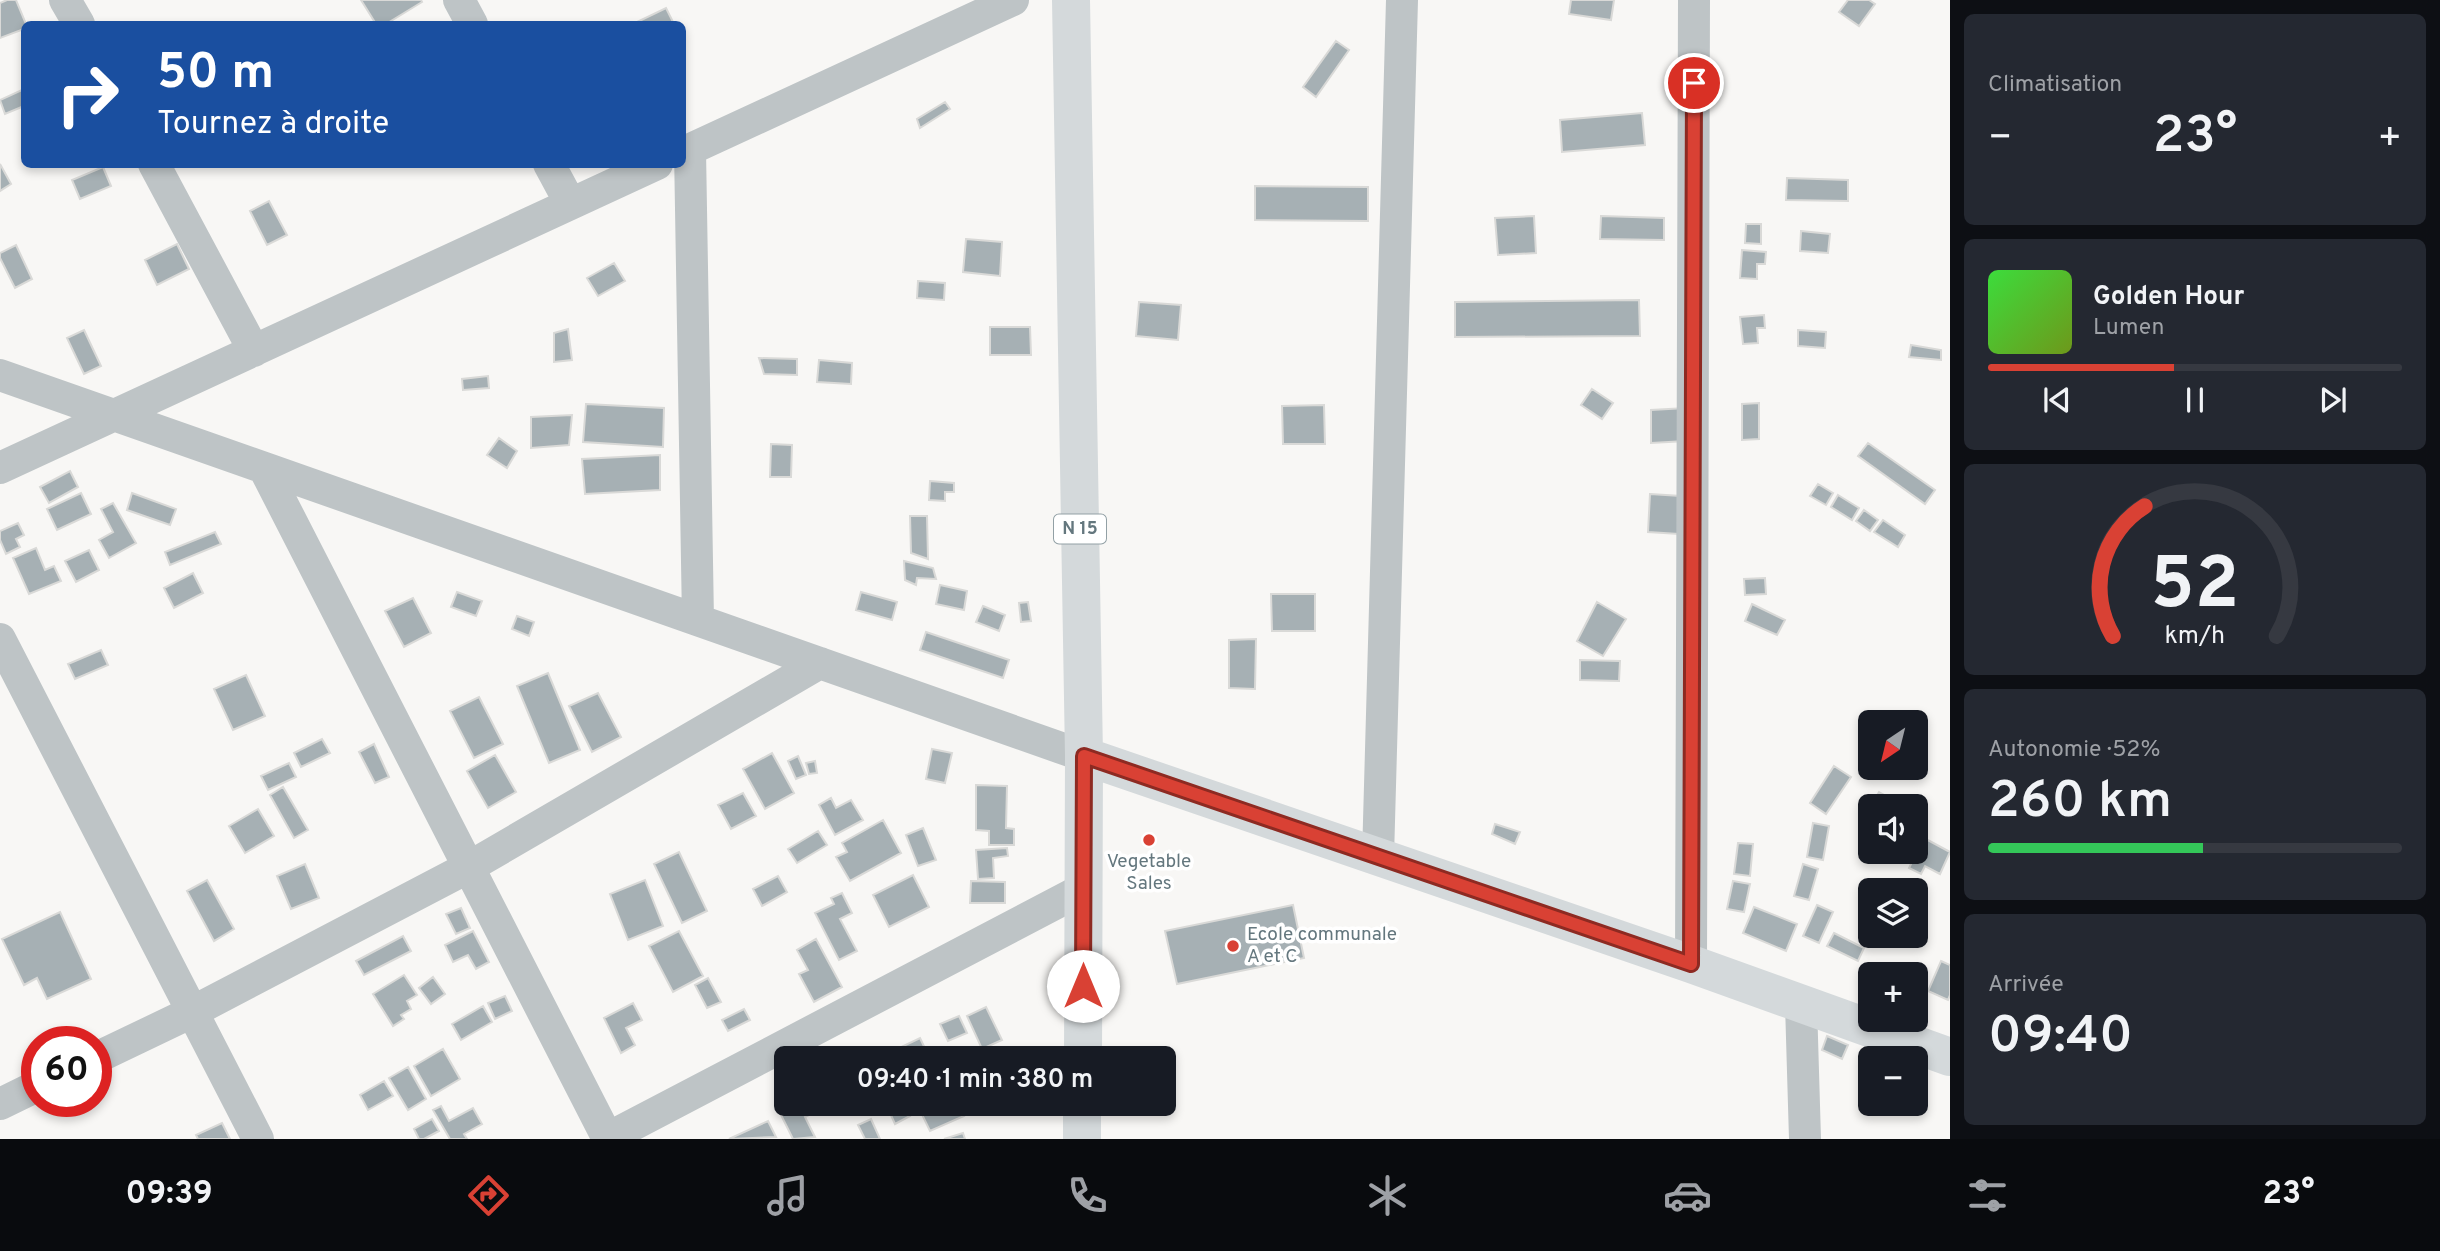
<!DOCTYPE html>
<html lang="fr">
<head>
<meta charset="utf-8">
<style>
	body { margin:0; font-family:Overpass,sans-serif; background:#242831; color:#f1f3f6; height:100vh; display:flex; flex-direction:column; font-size:26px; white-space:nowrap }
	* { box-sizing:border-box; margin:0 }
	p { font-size:23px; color:#9ea1a6 }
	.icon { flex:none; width:38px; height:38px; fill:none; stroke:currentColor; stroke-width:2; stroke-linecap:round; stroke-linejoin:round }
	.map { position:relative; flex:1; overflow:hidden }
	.sheet { display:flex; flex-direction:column; gap:14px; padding:14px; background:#0d0f14; width:490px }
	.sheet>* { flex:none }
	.guide { position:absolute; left:21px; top:21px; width:665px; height:147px; border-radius:10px; box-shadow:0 4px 10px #0003; background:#1a4fa0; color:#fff; overflow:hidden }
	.needle { width:46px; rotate:215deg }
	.tools { position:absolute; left:1858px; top:710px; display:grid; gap:14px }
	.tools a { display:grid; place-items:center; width:70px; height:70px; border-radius:10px; background:#171b24; box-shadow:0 4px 10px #0003; font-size:35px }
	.speed { position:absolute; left:21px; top:1026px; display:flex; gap:14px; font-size:35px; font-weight:700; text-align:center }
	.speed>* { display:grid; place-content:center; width:91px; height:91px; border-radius:50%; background:#171b24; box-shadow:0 4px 10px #0003; line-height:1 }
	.speed .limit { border:10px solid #d22; background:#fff; color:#111 }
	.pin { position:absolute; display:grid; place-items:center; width:60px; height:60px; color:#fff; margin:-30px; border:4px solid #fff; border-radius:50%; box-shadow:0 2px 7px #0007 }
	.me { position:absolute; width:77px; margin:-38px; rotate:0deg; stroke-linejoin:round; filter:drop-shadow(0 0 5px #0008) }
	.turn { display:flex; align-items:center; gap:24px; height:147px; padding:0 21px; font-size:32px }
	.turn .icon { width:91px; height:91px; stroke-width:2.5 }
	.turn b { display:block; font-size:49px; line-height:60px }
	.big { font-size:52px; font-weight:600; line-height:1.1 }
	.sheet .tile { flex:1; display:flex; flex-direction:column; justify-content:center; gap:10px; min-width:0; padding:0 24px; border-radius:10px; background:#242831 }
	.sheet .dial { align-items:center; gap:0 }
	.dial svg { height:182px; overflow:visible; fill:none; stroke:#363941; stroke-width:7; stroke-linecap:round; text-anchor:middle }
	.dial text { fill:#f1f3f6; stroke:none }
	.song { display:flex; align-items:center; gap:21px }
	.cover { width:84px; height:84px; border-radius:10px; background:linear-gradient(135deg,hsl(120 70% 55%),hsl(80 70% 35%)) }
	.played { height:7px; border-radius:4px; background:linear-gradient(90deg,#d94134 45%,#363941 45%) }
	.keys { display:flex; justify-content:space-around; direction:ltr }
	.heat { display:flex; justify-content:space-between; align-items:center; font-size:38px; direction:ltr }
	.charge { height:10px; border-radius:5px; background:linear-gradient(90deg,#34c759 52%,#363941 0) }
	.trip { position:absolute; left:774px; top:1046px; width:402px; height:70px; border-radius:10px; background:#171b24; box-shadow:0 4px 10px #0003; font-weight:600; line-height:70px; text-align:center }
	.dock { display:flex; height:112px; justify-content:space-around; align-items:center; background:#090b0e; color:#9ea1a6 }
	.dock .icon { width:49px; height:49px }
	.dock .current { color:#d94134 }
	.dock b { font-size:32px; color:#f1f3f6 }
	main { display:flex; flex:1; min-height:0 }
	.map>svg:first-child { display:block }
	.building { fill:#a6b0b4; stroke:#d9d9d7; stroke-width:2 }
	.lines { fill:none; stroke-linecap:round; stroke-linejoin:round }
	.minor { stroke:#bec4c6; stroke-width:32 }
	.major { stroke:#d4d9db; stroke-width:38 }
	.route-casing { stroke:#8d2a22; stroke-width:18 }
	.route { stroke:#d94134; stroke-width:12 }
	.poi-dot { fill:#d94134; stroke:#fff; stroke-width:2.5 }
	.labels { text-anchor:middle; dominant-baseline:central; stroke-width:7; stroke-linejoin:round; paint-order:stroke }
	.shield { fill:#fff; stroke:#92a0a5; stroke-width:2 }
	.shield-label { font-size:18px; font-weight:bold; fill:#64777e }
	.poi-label { font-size:19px; fill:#64777e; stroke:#fff }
</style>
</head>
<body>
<main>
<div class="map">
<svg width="1950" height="1139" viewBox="0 0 1950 1139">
	<rect width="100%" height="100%" fill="#f8f7f5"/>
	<!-- building -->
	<path class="building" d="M7,0H16L26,24L24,29L0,38V3Z
		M361,0H421L422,2L386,24H376Z
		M1571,0H1614L1611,20L1569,14Z
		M1848,0H1869L1875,4L1859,26L1839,12Z
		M666,8L674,24H633Z
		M1336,41L1349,50L1316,97L1303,87Z
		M24,89V106L5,114L0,100Z
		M945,102L950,109L920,128L917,119Z
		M1642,113L1645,145L1562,152L1560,120Z
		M0,164L11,184L0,191Z
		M103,167L111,186L80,199L72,180Z
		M1787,178L1848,180V201L1786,200Z
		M1255,186L1368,187V221L1255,220Z
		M269,201L287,235L267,245L250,211Z
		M1534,216L1536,253L1498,255L1495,218Z
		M1601,216L1664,218V240L1600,239Z
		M1746,224H1761V244L1745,243Z
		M1801,231L1830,234L1828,253L1800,251Z
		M966,239L1002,242L1000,276L963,272Z
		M177,244L189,269L157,285L145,260Z
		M16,245L32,279L15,288L0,258V253Z
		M1742,250L1766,252L1765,264H1757V279L1740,278Z
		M614,263L625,281L598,296L587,278Z
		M918,281L945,283L944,300L917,298Z
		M1639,300L1640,336L1455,337V302Z
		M1139,302L1181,305L1178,340L1136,336Z
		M1764,315L1765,328H1757L1758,343L1743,344L1740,317Z
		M990,327H1030L1031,355H990Z
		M568,329L572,360L554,362V333Z
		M84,330L101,366L84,374L67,338Z
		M1798,330L1826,332L1825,348L1798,346Z
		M1911,345L1941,350V360L1909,357Z
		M759,358L797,359V375L764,374Z
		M819,360L852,363L851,384L817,382Z
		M488,376L489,388L463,390L462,379Z
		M1592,389L1613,403L1602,419L1581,405Z
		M1759,403V439L1742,440V404Z
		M586,404L664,408L663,447L583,442Z
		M1324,405L1325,444H1283L1282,406Z
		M1686,408V441L1651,443V410Z
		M572,415L569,445L531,448V417Z
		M499,438L517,451L507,468L487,455Z
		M1868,443L1935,490L1925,504L1858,456Z
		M771,444L792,445L791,477H770Z
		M660,455V490L585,494L582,459Z
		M70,471L78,487L49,503L40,487Z
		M930,481L954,483V492H945V501L929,500Z
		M1818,484L1833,493L1826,505L1810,496Z
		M81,493L91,514L57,530L47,509Z
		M132,493L176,509L170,525L127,510Z
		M1650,494L1681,496L1679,534L1648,532Z
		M1838,495L1859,508L1852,520L1831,507Z
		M113,503L136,543L109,558L99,540L113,532L101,509Z
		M1864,510L1878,520L1870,531L1856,521Z
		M910,516H927L928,559L911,553Z
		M1883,520L1905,535L1898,547L1874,532Z
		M18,523L24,535L16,539L20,547L6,554L0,540V531Z
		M215,532L221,544L170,565L165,552Z
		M36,548L45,570L54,566L61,581L29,594L13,558Z
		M89,550L99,570L76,582L65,561Z
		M904,561L933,568L936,579L917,578L916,585L905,580Z
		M193,573L203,593L174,608L164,588Z
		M1765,578L1766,594L1745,595L1744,579Z
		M940,585L967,591L964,610L936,604Z
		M457,592L482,601L476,616L451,607Z
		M861,592L897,602L892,620L856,610Z
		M1271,594H1315V631H1272Z
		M413,598L431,633L404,647L385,611Z
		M1028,602L1031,621L1021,622L1019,603Z
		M1597,602L1626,619L1603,656L1577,641Z
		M1752,604L1785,620L1777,635L1745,621Z
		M983,606L1005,615L999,631L976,622Z
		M517,616L534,622L529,636L512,629Z
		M926,632L1009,660L1003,678L920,650Z
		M1256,639L1255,689L1229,688V640Z
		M101,650L108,665L75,679L68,664Z
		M1580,660L1620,661L1619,681L1580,680Z
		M548,673L580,750L549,763L517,686Z
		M246,675L265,716L233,730L214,689Z
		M598,693L621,737L592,752L569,706Z
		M479,697L503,744L474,758L450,711Z
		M322,739L330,753L301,767L294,753Z
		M374,744L389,777L375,783L359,752Z
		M932,749L952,753L945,783L926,779Z
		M772,753L794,793L765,809L743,769Z
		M495,755L516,792L488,808L467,771Z
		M798,756L806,775L796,779L788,761Z
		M815,761L817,773L809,774L806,763Z
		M289,763L296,777L268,790L261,776Z
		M1834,766L1851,777L1826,814L1810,803Z
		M976,785L1007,786L1006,828L1014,829V845H989V831L976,830Z
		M283,787L308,830L294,838L270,795Z
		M1879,792L1895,801L1891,807H1871V824L1863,819Z
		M743,793L756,816L731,829L718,805Z
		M831,798L836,808L851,800L863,820L835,835L819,805Z
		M258,809L274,836L245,853L229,826Z
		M883,820L901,853L850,881L836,857L847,852L842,843Z
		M1813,823L1829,826L1823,860L1807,857Z
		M1495,824L1520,832L1515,844L1492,834Z
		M923,828L936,860L918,866L906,835Z
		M818,831L827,845L797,863L788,849Z
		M1924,838L1950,852L1940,874L1925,866L1921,874L1909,868Z
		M1738,843L1753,844L1750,876L1734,874Z
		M1007,848L1008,856L993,858L994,878L978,879L976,850Z
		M679,852L707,911L682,923L654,864Z
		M305,864L319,898L291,909L277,876Z
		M1803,864L1818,869L1809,900L1794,896Z
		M913,875L929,907L889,927L873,895Z
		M778,876L787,892L762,906L753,889Z
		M207,880L234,929L214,941L187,891Z
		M645,880L663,926L628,940L610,894Z
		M971,881L1005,882V903H970Z
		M1733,881L1750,884L1744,912L1727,909Z
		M842,893L852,913L840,919L857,951L839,960L815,913L834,904L831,898Z
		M1293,905L1304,958L1177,984L1165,931Z
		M1817,905L1833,912L1819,943L1803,936Z
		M1754,907L1797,924L1786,951L1743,933Z
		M461,908L470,928L456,934L446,914Z
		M60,912L91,979L47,999L37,978L24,985L2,939Z
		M473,931L489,962L476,969L468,955L453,962L445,945Z
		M679,931L703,976L673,992L649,946Z
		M1834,933L1864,948L1858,961L1827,946Z
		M403,936L411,951L364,975L356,961Z
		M816,939L842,987L814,1002L799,974L808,970L797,950Z
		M1941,961L1950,965V995L1948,1000L1928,991Z
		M404,975L417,995L407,1001L411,1009L401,1015L404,1019L393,1026L373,994Z
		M433,977L445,994L431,1004L419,988Z
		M708,978L721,1002L707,1008L695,985Z
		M505,996L512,1011L495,1019L488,1003Z
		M633,1003L642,1020L626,1028L635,1045L621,1053L604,1018Z
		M483,1006L492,1022L461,1040L452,1024Z
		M986,1007L1002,1040L982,1049L967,1016Z
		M744,1009L750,1020L728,1031L722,1020Z
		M959,1016L967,1033L948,1041L940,1024Z
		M1827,1036L1848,1045L1842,1059L1822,1050Z
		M920,1038L930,1059H897L893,1051Z
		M443,1049L460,1079L431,1096L414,1066Z
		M408,1067L426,1099L408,1110L389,1078Z
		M384,1081L393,1096L368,1110L360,1095Z
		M792,1104H830L805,1117L815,1137L793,1139L779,1111Z
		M886,1104H904L910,1116L895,1124Z
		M917,1104H958L964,1116L930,1131Z
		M441,1106L449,1121L473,1108L482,1124L464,1134L467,1139H450L433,1110Z
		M432,1119L439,1131L424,1139H419L414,1129Z
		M871,1119L880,1139H865L858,1125Z
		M768,1121L776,1137L729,1139Z
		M222,1123L230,1139H198L196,1135Z
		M963,1133L965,1139H944Z"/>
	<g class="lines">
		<!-- minor -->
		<path class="minor" d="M65,0L79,24
			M459,0L472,24
			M690,150L698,620
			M682,153L1013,0
			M154,164L254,351
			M549,164L570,203
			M0,375L1084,756
			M0,468L657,164
			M264,468L608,1139
			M0,639L258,1139
			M1378,857L1402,0
			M1691,964L1694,0
			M1801,1004L1805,1139
			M96,1058L192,1012L469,867L820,663
			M0,1104L37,1086
			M606,1139L1083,889"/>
		<!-- major -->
		<path class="major" d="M1071,0L1084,756L1083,1059
			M1084,756L1691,964L1950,1057
			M1082,1139V1104"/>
	</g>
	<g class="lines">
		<!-- route casing -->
		<g class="route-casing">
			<path id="route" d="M1083,986L1084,756L1691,964L1694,83"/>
		</g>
		<!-- route -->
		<use href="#route" class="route"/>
	</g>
	<!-- markers -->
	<g class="poi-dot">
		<circle cx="1149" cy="840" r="7"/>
		<circle cx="1233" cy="946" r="7"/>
	</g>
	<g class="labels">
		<!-- shield labels -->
		<rect class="shield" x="1054" y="514.5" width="52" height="29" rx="5"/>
		<g class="shield-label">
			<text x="1080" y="529">N 15</text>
		</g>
		<!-- poi labels -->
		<g class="poi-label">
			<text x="1149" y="862">Vegetable<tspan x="1149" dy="22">Sales</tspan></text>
			<text x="1247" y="935" text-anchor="start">Ecole communale<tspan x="1247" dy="22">A et C</tspan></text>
		</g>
	</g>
</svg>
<div class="tools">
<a><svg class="needle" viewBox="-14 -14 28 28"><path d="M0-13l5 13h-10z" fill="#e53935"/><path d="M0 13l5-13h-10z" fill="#9ea1a6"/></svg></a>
<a><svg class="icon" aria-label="sound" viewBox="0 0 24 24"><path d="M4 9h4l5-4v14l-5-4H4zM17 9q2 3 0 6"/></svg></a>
<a><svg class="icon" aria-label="layers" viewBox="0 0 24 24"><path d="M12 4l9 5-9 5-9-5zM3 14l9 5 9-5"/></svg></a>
<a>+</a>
<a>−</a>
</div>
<div class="speed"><div class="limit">60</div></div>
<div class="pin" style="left:1694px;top:83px;background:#d93025"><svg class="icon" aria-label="arrive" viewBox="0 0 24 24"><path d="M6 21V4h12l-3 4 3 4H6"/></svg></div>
<svg class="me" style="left:1083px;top:986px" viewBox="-20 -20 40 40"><circle r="19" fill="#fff"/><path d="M0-13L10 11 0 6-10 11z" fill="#d94134"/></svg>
<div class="trip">09:40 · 1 min · 380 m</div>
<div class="guide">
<div class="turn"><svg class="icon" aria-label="right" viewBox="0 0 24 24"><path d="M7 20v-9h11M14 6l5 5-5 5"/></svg><div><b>50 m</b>Tournez à droite</div></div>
</div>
</div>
<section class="sheet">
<div class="tile"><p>Climatisation</p>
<div class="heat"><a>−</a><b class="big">23°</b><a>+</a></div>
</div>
<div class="tile">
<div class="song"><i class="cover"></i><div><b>Golden Hour</b><p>Lumen</p></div></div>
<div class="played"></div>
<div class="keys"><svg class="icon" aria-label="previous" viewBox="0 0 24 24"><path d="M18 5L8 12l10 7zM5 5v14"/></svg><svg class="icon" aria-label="pause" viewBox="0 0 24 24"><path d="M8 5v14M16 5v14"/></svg><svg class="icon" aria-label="next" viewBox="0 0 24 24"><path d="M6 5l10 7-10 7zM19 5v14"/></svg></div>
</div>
<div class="tile dial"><svg viewBox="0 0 100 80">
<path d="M14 69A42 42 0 1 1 86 69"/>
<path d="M14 69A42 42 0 0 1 28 12" stroke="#d94134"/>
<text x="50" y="56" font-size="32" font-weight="700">52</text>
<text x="50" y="72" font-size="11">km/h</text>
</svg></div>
<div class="tile"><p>Autonomie · 52%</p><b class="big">260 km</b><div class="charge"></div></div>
<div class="tile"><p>Arrivée</p><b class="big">09:40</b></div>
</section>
</main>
<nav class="dock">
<b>09:39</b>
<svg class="icon current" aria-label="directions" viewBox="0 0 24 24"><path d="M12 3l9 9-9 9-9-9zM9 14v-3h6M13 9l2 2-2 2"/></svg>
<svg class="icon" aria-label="music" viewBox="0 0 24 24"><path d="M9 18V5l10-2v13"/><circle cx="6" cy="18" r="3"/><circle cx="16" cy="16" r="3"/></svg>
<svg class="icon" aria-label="phone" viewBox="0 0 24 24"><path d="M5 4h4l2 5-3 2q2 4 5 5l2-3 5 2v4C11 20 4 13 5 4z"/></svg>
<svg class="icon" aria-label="climate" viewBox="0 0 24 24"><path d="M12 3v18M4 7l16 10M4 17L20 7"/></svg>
<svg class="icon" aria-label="car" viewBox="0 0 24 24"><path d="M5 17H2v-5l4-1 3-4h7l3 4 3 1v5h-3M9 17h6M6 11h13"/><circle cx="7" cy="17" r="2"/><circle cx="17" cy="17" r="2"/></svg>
<svg class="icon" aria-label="filters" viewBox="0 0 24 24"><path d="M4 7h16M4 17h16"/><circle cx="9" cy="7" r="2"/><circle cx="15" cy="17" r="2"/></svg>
<b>23°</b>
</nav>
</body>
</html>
